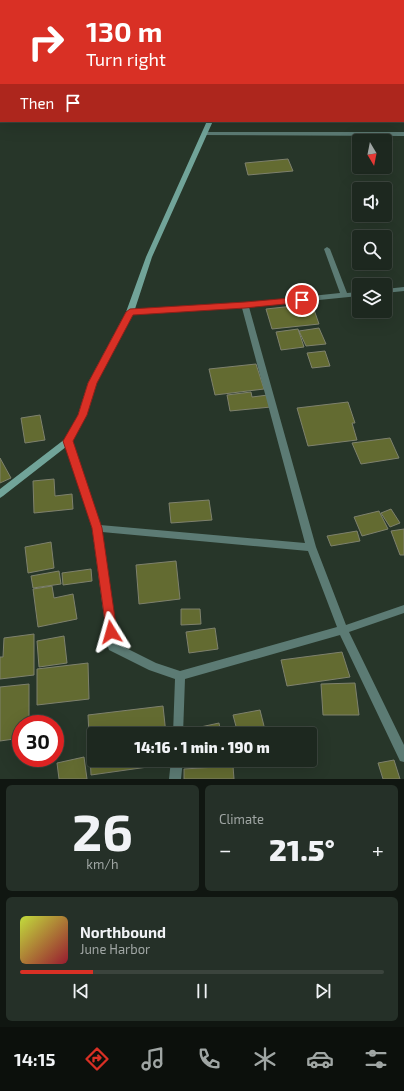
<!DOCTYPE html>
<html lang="en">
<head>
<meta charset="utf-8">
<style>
	body { margin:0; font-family:"Exo 2",sans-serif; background:#253028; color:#f1f3f6; height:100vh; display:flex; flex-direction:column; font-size:15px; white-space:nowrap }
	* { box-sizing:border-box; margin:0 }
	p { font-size:13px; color:#a0a6a4 }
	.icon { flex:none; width:22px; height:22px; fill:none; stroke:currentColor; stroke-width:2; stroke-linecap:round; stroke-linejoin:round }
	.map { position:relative; height:779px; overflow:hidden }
	.drawer { display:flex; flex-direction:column; gap:6px; padding:6px; background:#101611; flex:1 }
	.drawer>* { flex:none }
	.top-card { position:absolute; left:0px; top:0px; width:404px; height:122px; box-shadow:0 4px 16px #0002,0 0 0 1px #3b443d; background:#d93025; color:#fff; overflow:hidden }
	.needle { width:26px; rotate:170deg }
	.tools { position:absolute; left:352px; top:134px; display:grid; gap:8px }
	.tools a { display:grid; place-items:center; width:40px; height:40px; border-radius:4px; background:#1d281f; box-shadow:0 4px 16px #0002,0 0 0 1px #3b443d; font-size:20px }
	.speed { position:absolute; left:12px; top:715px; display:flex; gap:8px; font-size:20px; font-weight:700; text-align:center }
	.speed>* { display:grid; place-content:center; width:52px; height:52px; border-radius:50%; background:#1d281f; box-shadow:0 4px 16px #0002,0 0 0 1px #3b443d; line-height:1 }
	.speed .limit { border:6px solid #d22; background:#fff; color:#111 }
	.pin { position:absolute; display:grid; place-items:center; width:34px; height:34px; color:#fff; margin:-17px; border:2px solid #fff; border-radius:50%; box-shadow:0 1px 4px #0007 }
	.me { position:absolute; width:44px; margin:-22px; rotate:352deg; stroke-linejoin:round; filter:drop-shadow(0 0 3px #0008) }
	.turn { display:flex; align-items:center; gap:14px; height:84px; padding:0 20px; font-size:18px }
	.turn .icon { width:52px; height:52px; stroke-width:2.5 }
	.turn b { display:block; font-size:28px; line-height:34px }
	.then { display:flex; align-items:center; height:38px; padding:0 20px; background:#0003; gap:8px; font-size:15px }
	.big { font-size:30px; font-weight:800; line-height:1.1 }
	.drawer .card { flex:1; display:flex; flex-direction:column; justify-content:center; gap:6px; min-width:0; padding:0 14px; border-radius:6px; background:#253028 }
	.drawer .dial { align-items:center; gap:0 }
	.dial b { font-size:52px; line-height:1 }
	.song { display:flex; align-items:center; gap:12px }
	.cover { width:48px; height:48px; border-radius:6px; background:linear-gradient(135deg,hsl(70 70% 55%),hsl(350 70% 35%)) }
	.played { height:4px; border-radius:2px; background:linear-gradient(90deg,#d93025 20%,#3b443d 20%) }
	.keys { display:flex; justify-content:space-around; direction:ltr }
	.heat { display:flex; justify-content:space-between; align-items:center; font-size:22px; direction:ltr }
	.drawer .tiles { flex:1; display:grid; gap:6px; grid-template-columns:1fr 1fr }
	.card:last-child { grid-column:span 2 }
	.trip { position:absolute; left:87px; top:727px; width:230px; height:40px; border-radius:4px; background:#1d281f; box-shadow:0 4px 16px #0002,0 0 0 1px #3b443d; font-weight:800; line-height:40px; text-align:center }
	.menu { display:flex; height:64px; justify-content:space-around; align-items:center; background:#0c100c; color:#a0a6a4 }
	.menu .icon { width:28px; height:28px }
	.menu .current { color:#d93025 }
	.menu b { font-size:18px; color:#f1f3f6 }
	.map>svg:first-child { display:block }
	.building { fill:#636b31; stroke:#7e816d }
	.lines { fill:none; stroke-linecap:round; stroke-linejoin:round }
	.lane { fill:#5c7b74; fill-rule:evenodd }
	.street { fill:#5c7b74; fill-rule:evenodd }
	.secondary { fill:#71a499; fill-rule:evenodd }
	.route { fill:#d93025; stroke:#8d1f18 }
</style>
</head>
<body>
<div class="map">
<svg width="404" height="779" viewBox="0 0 404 779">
	<rect width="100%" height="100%" fill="#273629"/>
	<!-- building -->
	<path class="building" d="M288,159L293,171L248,175L245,163Z
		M312,304L319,324L272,329L266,309Z
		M319,328L326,344L306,346L299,331Z
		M298,329L304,347L281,350L276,332Z
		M325,351L330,366L312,368L307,353Z
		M256,364L264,389L215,395L209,369Z
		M251,392L252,397L268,395L271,407L230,411L227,395Z
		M348,402L355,423H352L357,440L308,446L297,408Z
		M40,415L45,440L25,443L21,418Z
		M390,438L399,458L361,464L352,443Z
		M0,458L11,478L0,483Z
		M54,479L55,496L72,494L73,509L34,513L33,481Z
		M209,500L212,520L171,523L169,503Z
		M391,509L400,523L390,527L381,513Z
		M379,511L388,529L362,536L354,517Z
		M404,529V555H400L391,531Z
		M357,531L360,541L331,546L327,536Z
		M51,542L54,568L28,573L25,547Z
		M176,561L180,599L139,604L136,565Z
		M91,569L92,581L63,585L62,573Z
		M59,571L61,584L33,588L31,576Z
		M52,586L54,598L73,594L77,619L38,627L33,589Z
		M181,609H200L201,624L181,625Z
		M215,628L218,649L189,653L186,632Z
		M34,634V675L0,679V657H3L4,638Z
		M64,636L67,663L39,667L37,641Z
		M342,652L350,677L287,686L281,660Z
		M88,663L89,699L37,705V669Z
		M355,683L359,715H323L321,684Z
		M29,684V724H21V738L0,741V687Z
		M163,706L166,734H94V760H169V764L91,775L88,715Z
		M260,710L266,734H238L233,715Z
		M219,723L221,734H182V731Z
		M84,757L87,779H59L57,763Z
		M246,760H267L247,764Z
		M394,760L400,779H383L378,763Z
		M233,766L234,779H184V769Z"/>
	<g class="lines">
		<!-- lane -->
		<path class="lane" d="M403,64H404V68H403Z"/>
		<!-- street -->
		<path class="street" d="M79,0H83V1H79Z
			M0,10H1V12H0Z
			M205,132H404V136L203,135V133Z
			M327,247L330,249L347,293L359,292V296L249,307L316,547L346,625L404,605V613L349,632L404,745V762L400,761L340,635L185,679L183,734H173L175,679L149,670L109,650L108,647L92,528L64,441L65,439H71L72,441L100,525L305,543L242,308L130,314L126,312L130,310L245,303L340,293L324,249ZM102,532L308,551L337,627L180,671L156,663L118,644Z
			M404,287V291L385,293V289Z
			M171,760H183L181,779H169Z"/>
		<!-- secondary -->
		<path class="secondary" d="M207,121H213L152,257L134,312L96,383L86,415L71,443L3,496L0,498V489L65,439L78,415L88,383L126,312L146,257Z"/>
	</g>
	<!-- route -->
	<path class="route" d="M302,297L306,300L305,302L245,308L133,315L97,383L87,415L73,441L102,528L117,632L115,636L111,638L107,636L92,528L63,441L78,415L88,383L126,312L130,309L245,302Z"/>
</svg>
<div class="tools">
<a><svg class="needle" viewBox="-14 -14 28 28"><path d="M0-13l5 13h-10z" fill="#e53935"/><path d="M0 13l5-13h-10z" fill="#a0a6a4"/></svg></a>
<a><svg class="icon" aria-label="sound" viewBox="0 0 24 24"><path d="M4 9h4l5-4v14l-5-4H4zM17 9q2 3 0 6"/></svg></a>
<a><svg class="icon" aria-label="search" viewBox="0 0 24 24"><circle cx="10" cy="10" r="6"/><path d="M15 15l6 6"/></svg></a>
<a><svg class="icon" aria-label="layers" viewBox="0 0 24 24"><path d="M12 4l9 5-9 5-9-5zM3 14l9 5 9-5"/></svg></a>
</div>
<div class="speed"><div class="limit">30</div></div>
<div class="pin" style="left:302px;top:300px;background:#d93025"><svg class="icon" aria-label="arrive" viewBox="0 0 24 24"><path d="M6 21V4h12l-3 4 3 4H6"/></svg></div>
<svg class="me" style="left:111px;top:632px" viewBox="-20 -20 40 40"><path d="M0-17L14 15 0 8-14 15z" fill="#d93025" stroke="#fff" stroke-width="4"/></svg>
<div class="trip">14:16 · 1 min · 190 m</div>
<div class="top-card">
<div class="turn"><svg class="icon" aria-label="right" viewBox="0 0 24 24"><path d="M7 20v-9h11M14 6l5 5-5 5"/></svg><div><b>130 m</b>Turn right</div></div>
<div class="then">Then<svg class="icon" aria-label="arrive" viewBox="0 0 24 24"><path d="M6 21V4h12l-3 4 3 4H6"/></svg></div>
</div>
</div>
<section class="drawer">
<div class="tiles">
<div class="card dial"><b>26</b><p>km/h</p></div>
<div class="card"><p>Climate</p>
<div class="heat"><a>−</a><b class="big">21.5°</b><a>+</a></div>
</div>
<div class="card">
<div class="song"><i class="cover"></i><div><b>Northbound</b><p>June Harbor</p></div></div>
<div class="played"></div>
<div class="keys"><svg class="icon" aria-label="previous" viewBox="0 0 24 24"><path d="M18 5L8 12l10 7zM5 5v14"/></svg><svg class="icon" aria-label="pause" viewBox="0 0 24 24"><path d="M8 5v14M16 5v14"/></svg><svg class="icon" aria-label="next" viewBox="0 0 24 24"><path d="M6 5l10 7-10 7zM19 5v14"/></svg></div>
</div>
</div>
</section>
<nav class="menu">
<b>14:15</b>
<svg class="icon current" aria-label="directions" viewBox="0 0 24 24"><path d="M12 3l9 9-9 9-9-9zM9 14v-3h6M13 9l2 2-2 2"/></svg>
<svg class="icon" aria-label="music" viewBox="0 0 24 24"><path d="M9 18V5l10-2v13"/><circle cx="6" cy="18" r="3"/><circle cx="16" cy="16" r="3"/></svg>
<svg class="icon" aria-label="phone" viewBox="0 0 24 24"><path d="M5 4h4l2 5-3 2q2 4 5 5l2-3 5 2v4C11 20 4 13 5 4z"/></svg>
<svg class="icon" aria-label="climate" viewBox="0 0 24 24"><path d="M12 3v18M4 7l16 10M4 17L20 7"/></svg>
<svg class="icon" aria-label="car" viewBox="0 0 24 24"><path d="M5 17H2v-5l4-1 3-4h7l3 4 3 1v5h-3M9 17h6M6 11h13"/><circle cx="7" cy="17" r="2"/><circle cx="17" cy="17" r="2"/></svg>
<svg class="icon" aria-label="filters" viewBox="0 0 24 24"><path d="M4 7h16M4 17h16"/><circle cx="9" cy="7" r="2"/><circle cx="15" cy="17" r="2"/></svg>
</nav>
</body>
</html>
